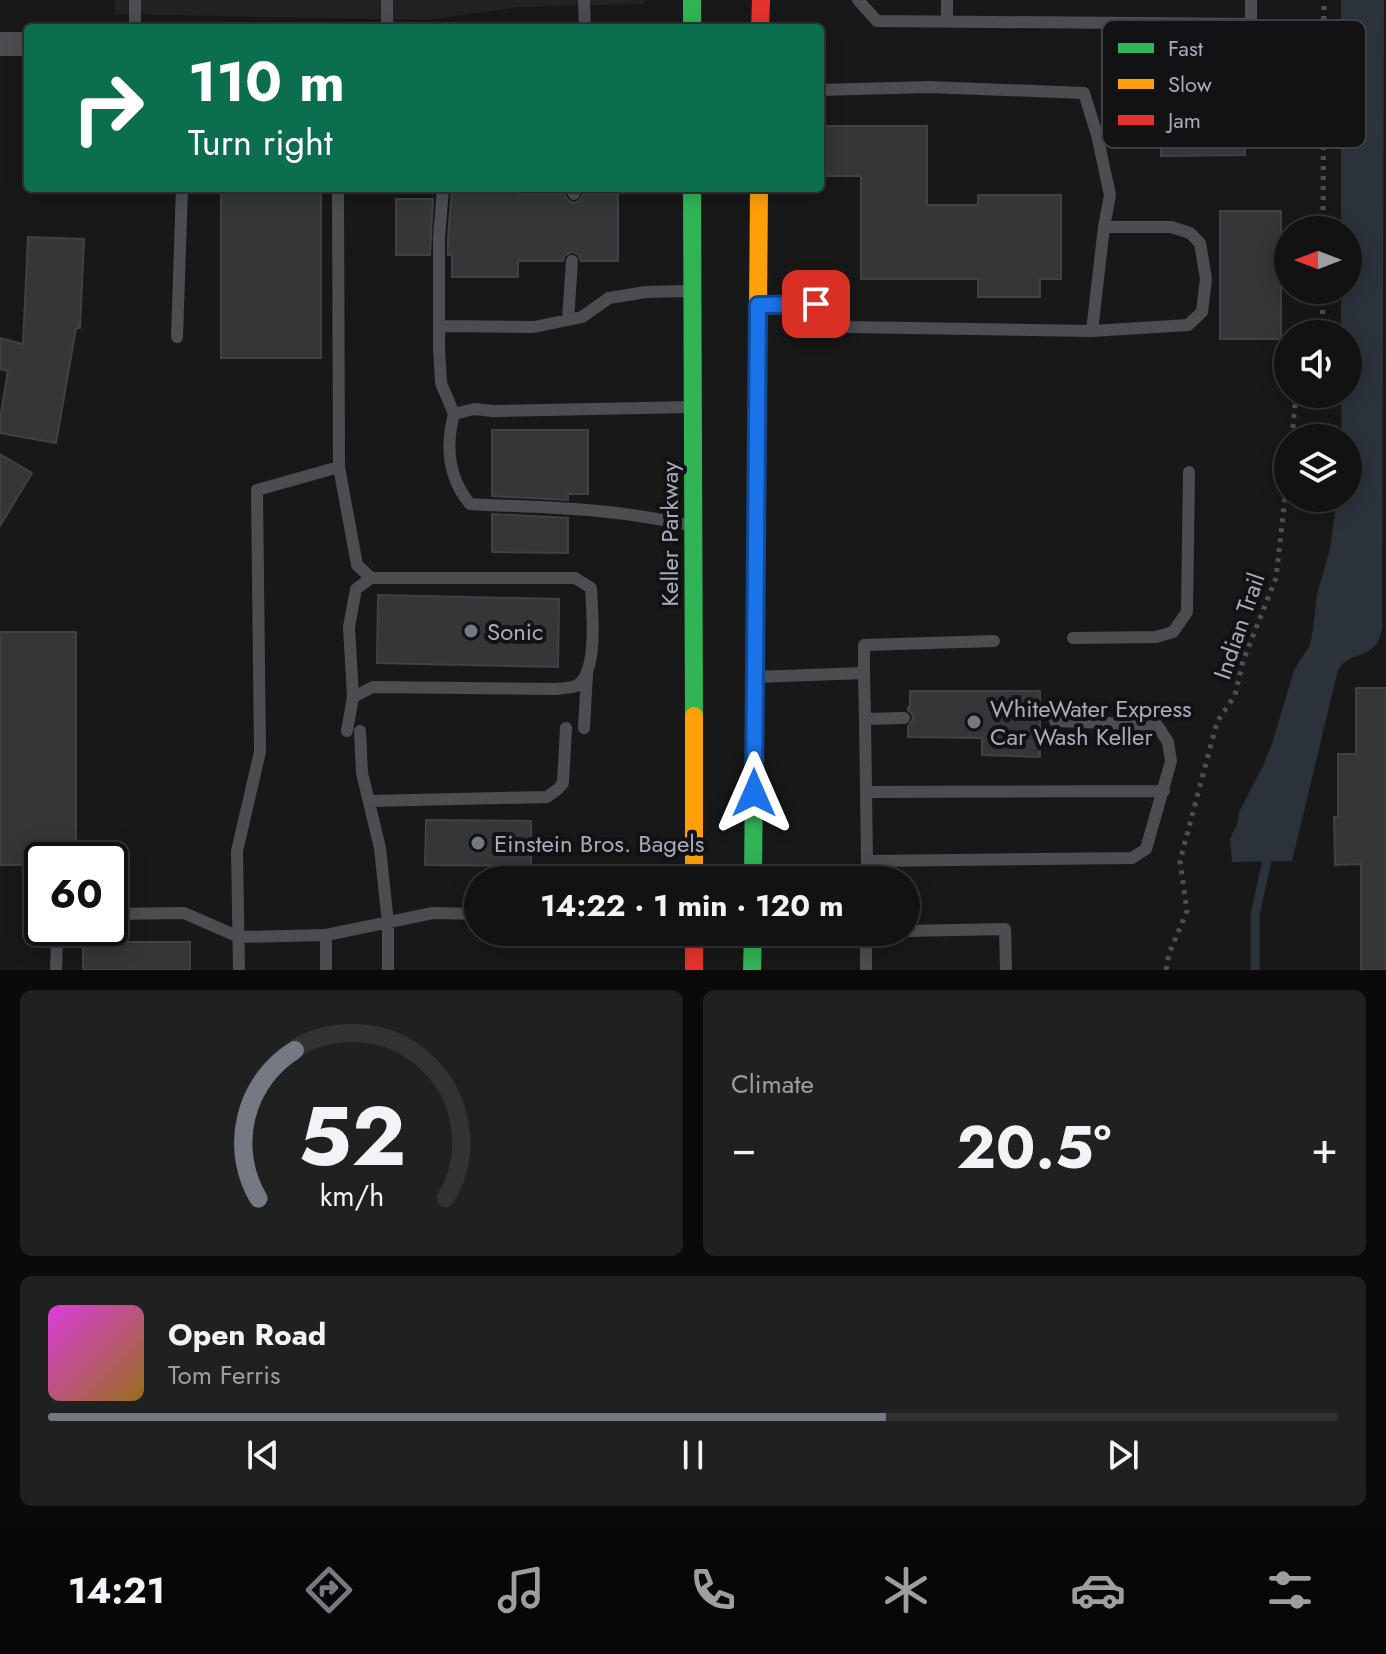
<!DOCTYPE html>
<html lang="en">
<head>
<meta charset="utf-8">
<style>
	body { margin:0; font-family:Jost,sans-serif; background:#1f2020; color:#f1f3f6; height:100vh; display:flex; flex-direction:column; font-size:30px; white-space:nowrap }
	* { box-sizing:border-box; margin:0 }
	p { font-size:26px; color:#9c9e9f }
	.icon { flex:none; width:44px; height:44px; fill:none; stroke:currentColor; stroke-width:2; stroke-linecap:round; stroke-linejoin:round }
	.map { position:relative; height:970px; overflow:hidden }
	.details { display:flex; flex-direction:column; gap:20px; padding:20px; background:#0a0a0a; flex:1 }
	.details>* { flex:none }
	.guide { position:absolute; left:24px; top:24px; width:800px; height:168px; border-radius:8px; box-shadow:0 4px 20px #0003,0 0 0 2px #313232; background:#0b6e4f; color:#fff; overflow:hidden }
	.needle { width:52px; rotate:270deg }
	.fabs { position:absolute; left:1274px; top:216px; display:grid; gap:16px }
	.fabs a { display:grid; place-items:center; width:88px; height:88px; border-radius:50%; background:#121212; box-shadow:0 4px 20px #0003,0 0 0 2px #313232; font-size:40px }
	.speed { position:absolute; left:24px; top:842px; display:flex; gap:16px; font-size:40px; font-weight:700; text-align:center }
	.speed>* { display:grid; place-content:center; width:104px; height:104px; border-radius:50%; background:#121212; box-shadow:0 4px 20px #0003,0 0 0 2px #313232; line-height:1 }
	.speed .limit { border:4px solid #111; border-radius:12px; background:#fff; color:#111 }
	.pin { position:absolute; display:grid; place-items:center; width:68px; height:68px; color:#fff; margin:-34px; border-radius:16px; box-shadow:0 4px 12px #0006 }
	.me { position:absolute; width:88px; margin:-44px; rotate:0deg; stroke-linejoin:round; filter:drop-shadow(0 0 6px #0008) }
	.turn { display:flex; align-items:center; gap:28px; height:168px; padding:0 32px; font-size:36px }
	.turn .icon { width:104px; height:104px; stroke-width:2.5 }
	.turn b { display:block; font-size:56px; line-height:68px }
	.big { font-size:60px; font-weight:700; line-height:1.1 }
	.details .widget { flex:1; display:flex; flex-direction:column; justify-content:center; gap:12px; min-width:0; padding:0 28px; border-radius:12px; background:#1f2020 }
	.details .dial { align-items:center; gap:0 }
	.dial svg { height:208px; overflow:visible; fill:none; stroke:#313232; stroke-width:7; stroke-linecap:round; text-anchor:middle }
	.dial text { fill:#f1f3f6; stroke:none }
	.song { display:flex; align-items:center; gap:24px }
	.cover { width:96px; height:96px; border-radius:12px; background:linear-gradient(135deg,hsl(300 70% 55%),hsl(40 70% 35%)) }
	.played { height:8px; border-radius:4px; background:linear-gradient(90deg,#767981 65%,#313232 65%) }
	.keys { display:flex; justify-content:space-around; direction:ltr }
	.heat { display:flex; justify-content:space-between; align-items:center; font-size:44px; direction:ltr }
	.details .tiles { flex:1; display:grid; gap:20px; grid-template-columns:1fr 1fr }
	.widget:last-child { grid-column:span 2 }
	.trip { position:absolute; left:464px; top:866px; width:456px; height:80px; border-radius:40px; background:#121212; box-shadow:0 4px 20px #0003,0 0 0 2px #313232; font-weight:700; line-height:80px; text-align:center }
	.menu { display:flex; height:128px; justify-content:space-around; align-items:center; background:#070707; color:#9c9e9f }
	.menu .icon { width:56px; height:56px }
	.menu .selected { color:#767981 }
	.menu b { font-size:36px; color:#f1f3f6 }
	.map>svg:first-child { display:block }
	.built { fill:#222225 }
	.water { fill:#2b323a }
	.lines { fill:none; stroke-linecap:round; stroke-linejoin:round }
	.stream { stroke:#2b323a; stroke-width:9 }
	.building { fill:#353638; stroke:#404144; stroke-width:2 }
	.path { stroke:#4e4f53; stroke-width:5; stroke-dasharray:4 6; stroke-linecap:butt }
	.lane { stroke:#4c4d51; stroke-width:12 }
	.street { stroke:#4c4d51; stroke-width:24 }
	.fast { stroke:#30b455; stroke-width:18 }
	.slow { stroke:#ff9f0a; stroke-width:18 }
	.jam { stroke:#e5322d; stroke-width:18 }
	.route-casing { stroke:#114b97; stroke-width:20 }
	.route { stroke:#1a73e8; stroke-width:14 }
	.poi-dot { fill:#767981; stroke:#121214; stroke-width:3 }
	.labels { text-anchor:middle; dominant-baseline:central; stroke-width:8; stroke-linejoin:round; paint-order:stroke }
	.street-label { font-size:24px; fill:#a9adb9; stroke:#121214 }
	.poi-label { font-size:24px; fill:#a9adb9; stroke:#121214; text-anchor:start }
	.key { fill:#121214; stroke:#3f4046; stroke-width:2 }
	.key-label { font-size:22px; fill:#a9adb9 }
</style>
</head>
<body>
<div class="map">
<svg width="1386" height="970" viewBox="0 0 1386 970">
	<rect width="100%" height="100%" fill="#181818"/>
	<!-- built -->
	<path class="built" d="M115,0H645V4L518,7L428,20L115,14Z"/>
	<!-- water -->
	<path class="water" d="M1341,0H1384L1382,629C1375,663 1353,647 1338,670L1292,861L1232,862L1230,839L1238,822L1239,812L1262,768L1272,744L1294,670L1310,645L1313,630L1317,594L1330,549L1337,498H1348V438H1342L1341,394H1348V334H1341V290H1348V230H1341Z"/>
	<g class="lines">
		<!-- stream -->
		<path class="stream" d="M1255,970V915L1269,851"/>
	</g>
	<!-- building -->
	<path class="building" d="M1244,53L1245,155L1161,156V127H1142V79H1162V54Z
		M825,126H927V205H978V195H1061V279H1040V297H978V279H861V176H825Z
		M221,188H321V358H221Z
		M452,188H519V194H565L567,199L573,203L579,201L583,194H618V261H581L578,254L572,252L565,255L563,261H518V277H452V255H448V238Z
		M396,199H433L430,255H396Z
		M1220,211H1281V339H1220Z
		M28,237L84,239L80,328H76L56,443L0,433V419L8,371L0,369V338L23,344Z
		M492,430H588V494H568V500L492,496Z
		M0,454L32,473L0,526Z
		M492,514L568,518V553L492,552Z
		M378,595L559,599L558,667L377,663Z
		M0,632H76V860H42V865H0Z
		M1356,688H1386V970H1361V864L1335,865L1334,817H1338V754H1356Z
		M910,691H1040V757L982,755V738L908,737V726L913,719L912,714L908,710V707H910Z
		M426,820L531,821V866L425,865Z
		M83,942H190V970H83Z"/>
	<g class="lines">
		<!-- path -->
		<path class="path" d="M1323,230L1324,0
			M1322,334L1323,290
			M1292,438L1296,394
			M1166,970L1169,954L1187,911L1180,861L1217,722L1235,695L1243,661L1276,578L1288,471"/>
		<!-- lane -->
		<path class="lane" d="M584,0L585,28
			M858,0L877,21L1251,24V0
			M947,0V22
			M135,28V0
			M387,28V0
			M443,188L439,238V347L441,383L454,414
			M574,194V188
			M762,305L816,304L848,327L1092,331L1104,227L1110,195L1097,135L1084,93L929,87L820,90
			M568,320L572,261
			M439,326L534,327L582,317L609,298L646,292L688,291
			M1092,331L1188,325L1202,312L1206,279L1200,243L1190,233L1171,227H1104
			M177,337L182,188
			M339,467L357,565L371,578
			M689,525C646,516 602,510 558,508C528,506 499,506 470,504C448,477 445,447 454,414L474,409L493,411L690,407
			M1073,638L1156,637L1173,632L1187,612L1189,472
			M864,673L865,719L904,718
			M758,677L864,673V645L994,641
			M865,719L867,861
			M584,728L587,674
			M347,731L353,697L349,627L356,589L371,578H575L591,588C592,611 599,673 576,686C571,688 562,688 557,689L373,687L353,697
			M360,731L362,773L380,848L388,923V970
			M866,792L1164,791
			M369,801L547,797L558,789L563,783L566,728
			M867,880V861L1132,858L1146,849L1171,761L1168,742L1157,725L1055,721
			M110,914L184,913L239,937L326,935V970
			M906,931L1005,929L1006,970
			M866,932V970
			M757,934L853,932
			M326,935L433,913L478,914
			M56,970L57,942L74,928
			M239,970L237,851L260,752L257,490L339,467L338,188"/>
		<!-- street -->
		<path class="street" d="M0,44H28"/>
		<!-- fast -->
		<path class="fast" d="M692,0V28
			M692,188L694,716
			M753,880L757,437
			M752,970L753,932"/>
		<!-- slow -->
		<path class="slow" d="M757,437L759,188
			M694,716V880"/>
		<!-- jam -->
		<path class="jam" d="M760,28L761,0
			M694,932V970"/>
	</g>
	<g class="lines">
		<!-- route casing -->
		<g class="route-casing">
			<path id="route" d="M754,793L758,305L816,304"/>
		</g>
		<!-- route -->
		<use href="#route" class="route"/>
	</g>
	<!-- markers -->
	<g class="poi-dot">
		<circle cx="471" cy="631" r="8"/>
		<circle cx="974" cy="722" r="8"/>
		<circle cx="478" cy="843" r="8"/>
	</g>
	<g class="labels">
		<!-- street labels -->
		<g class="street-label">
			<text transform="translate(669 534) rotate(-90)">Keller Parkway</text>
			<text transform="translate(1239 626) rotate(-71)">Indian Trail</text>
		</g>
		<!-- poi labels -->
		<g class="poi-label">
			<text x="487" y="631">Sonic</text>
			<text x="990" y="708">WhiteWater Express<tspan x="990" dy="28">Car Wash Keller</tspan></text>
			<text x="494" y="843">Einstein Bros. Bagels</text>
		</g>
	</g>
	<!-- legend -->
	<rect x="1102" y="20" width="264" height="128" rx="12" class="key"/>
	<rect x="1118" y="43" width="36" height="10" fill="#30b455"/>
	<rect x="1118" y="79" width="36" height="10" fill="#ff9f0a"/>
	<rect x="1118" y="115" width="36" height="10" fill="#e5322d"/>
	<g class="key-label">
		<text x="1168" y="56">Fast</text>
		<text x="1168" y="92">Slow</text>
		<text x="1168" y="128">Jam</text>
	</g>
</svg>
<div class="fabs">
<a><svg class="needle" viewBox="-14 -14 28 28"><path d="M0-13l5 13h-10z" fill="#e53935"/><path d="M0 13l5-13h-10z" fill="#9c9e9f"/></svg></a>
<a><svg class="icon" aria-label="sound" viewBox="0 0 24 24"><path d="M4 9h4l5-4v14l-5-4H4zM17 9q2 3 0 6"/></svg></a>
<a><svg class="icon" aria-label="layers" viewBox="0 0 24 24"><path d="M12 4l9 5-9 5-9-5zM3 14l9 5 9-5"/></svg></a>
</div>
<div class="speed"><div class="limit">60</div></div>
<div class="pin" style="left:816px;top:304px;background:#d93025"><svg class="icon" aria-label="arrive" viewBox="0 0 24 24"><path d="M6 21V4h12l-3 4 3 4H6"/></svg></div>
<svg class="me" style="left:754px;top:793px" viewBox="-20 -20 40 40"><path d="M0-17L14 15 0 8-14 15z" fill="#1a73e8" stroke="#fff" stroke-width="4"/></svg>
<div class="trip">14:22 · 1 min · 120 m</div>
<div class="guide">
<div class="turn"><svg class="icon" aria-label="right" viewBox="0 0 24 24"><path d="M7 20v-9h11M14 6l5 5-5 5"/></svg><div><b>110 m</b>Turn right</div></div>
</div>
</div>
<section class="details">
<div class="tiles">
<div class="widget dial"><svg viewBox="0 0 100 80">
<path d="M14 69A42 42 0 1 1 86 69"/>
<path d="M14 69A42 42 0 0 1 28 12" stroke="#767981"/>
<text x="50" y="56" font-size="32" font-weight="700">52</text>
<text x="50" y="72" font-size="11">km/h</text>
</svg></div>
<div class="widget"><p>Climate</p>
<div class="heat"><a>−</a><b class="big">20.5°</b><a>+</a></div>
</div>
<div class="widget">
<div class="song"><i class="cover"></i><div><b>Open Road</b><p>Tom Ferris</p></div></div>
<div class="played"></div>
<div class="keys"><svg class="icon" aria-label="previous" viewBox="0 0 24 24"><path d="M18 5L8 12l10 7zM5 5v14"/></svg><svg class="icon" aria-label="pause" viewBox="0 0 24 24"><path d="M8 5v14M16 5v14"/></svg><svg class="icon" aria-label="next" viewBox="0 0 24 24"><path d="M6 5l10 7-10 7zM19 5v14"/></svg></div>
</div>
</div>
</section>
<nav class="menu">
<b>14:21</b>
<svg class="icon selected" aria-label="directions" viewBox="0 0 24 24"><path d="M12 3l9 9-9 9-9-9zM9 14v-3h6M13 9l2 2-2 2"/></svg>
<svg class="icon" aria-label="music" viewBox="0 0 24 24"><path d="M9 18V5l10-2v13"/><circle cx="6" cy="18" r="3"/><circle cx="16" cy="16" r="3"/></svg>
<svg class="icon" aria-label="phone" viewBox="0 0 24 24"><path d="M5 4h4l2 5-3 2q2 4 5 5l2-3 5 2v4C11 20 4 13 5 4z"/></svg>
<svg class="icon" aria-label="climate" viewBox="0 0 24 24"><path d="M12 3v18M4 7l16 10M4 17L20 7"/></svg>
<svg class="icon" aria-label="car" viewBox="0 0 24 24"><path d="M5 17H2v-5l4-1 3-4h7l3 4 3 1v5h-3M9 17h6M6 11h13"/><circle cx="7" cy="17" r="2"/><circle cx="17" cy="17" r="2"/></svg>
<svg class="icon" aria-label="filters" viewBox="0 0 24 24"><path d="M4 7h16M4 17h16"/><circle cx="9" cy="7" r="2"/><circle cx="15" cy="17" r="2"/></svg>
</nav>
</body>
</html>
